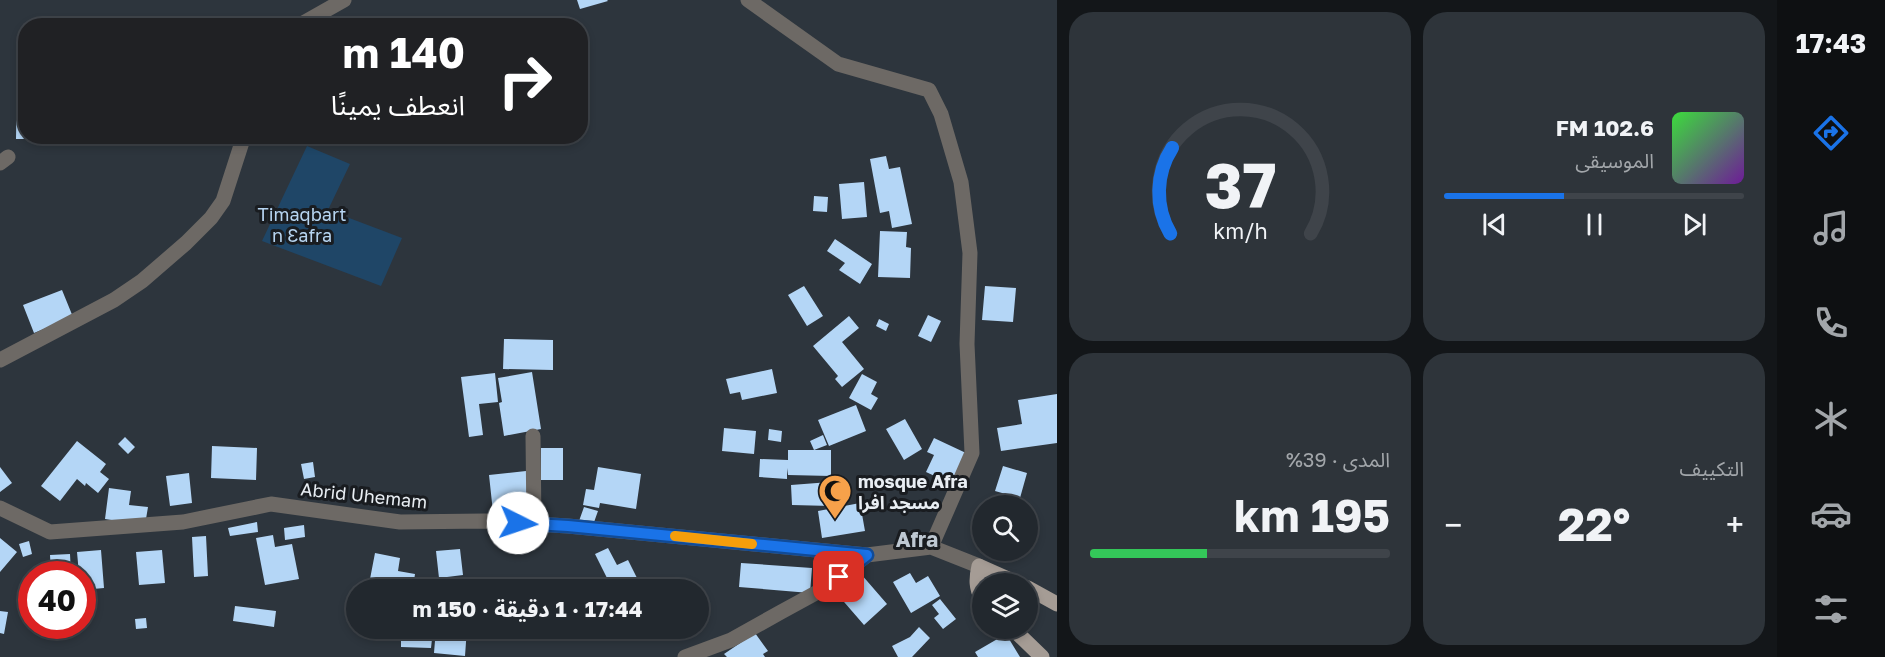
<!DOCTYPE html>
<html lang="ar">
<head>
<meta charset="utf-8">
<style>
	body { margin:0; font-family:"Golos Text","Noto Sans Arabic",sans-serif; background:#2e343a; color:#f1f3f6; direction:rtl; height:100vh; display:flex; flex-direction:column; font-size:22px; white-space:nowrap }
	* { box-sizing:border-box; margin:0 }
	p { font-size:20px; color:#a2a6aa }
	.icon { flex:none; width:33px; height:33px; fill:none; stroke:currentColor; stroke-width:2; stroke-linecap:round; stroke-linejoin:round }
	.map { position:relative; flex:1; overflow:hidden; direction:ltr }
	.details { display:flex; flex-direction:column; gap:12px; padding:12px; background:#131619; width:720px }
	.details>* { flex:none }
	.guide { position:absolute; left:18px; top:18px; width:570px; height:126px; border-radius:24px; box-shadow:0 3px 9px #0003,0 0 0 2px #3f444a; direction:rtl; background:#202124; color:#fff; overflow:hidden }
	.fabs { position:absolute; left:972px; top:495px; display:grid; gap:12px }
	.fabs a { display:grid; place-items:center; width:66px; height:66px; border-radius:50%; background:#22282e; box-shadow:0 3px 9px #0003,0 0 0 2px #3f444a; font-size:30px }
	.speed { position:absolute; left:18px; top:561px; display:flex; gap:12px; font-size:30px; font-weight:700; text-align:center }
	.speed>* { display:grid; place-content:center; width:78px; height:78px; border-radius:50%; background:#22282e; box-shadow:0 3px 9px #0003,0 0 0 2px #3f444a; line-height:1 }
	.speed .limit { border:9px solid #d22; background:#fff; color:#111 }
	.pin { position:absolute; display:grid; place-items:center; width:51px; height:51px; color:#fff; margin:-26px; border-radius:12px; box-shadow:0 3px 9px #0006 }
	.me { position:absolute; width:66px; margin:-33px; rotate:94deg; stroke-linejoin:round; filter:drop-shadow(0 0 4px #0008) }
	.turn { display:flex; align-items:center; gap:21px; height:126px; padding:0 24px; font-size:27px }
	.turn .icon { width:78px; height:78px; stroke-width:2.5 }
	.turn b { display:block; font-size:42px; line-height:51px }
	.big { font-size:45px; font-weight:700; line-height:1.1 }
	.details .card { flex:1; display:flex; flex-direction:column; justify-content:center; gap:9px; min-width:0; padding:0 21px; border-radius:24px; background:#2e343a }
	.details .dial { align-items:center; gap:0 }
	.dial svg { height:156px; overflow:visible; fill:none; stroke:#3f444a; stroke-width:7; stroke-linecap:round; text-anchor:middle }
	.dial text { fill:#f1f3f6; stroke:none }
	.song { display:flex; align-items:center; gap:18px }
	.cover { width:72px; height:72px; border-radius:9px; background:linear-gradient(135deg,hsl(120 70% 55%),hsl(280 70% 35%)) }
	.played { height:6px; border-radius:3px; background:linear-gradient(90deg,#1a73e8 40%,#3f444a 40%) }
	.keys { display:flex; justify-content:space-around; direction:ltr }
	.heat { display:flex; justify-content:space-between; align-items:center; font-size:33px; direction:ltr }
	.charge { height:9px; border-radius:4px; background:linear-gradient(90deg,#34c759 39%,#3f444a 0) }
	.details .tiles { flex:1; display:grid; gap:12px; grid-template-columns:repeat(2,1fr) }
	.trip { position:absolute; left:346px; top:579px; width:363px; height:60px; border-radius:30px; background:#22282e; box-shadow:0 3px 9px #0003,0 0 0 2px #3f444a; font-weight:700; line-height:60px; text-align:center; direction:rtl }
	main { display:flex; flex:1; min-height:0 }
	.menu { display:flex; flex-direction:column; width:108px; justify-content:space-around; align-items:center; background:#0e1012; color:#a2a6aa }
	.menu .icon { width:42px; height:42px }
	.menu .on { color:#1a73e8 }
	.menu b { font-size:27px; color:#f1f3f6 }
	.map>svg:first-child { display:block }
	.green { fill:#1f4667 }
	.building { fill:#b4d6f6 }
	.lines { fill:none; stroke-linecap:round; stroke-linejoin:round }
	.minor { stroke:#6d6965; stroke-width:15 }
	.major { stroke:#a59c95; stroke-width:15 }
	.route-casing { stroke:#114b97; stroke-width:15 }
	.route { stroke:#1a73e8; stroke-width:10 }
	.slow { stroke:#f59e0b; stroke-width:10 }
	.labels { text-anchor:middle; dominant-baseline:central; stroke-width:6; stroke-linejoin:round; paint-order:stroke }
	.park-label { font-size:18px; fill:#b7d5f1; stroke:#191c20 }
	.poi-label { font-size:18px; font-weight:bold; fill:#e9eef3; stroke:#191c20; text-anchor:start }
	.street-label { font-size:18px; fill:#e9eef3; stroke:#191c20 }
	.quarter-label { font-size:21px; font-weight:bold; fill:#bec8d2; stroke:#191c20 }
</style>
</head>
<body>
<main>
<nav class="menu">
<b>17:43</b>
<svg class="icon on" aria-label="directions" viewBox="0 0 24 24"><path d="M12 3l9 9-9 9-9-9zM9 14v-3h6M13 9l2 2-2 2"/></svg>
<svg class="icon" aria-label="music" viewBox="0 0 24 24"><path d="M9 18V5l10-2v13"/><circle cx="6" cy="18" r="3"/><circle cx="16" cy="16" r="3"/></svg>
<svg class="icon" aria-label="phone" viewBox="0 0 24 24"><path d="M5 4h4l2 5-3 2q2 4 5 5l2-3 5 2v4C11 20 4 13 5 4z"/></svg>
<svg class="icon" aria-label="climate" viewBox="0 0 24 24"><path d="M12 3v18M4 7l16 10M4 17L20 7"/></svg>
<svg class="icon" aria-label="car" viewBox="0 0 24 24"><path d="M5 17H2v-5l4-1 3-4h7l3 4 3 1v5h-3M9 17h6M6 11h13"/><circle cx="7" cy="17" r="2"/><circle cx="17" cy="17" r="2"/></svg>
<svg class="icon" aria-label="filters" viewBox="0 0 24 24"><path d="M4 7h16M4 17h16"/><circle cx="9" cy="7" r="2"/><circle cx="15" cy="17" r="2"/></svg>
</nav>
<section class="details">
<div class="tiles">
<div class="card">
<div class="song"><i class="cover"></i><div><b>102.6 FM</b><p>الموسيقى</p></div></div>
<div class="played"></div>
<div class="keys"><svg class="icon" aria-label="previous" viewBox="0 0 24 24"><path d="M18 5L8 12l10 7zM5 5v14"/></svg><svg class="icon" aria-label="pause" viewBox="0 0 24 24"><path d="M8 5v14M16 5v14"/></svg><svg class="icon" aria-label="next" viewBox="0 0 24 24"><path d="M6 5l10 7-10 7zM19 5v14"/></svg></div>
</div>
<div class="card dial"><svg viewBox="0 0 100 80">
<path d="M14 69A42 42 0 1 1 86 69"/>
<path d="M14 69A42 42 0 0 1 15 25" stroke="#1a73e8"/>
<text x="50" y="56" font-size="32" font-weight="700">37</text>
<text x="50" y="72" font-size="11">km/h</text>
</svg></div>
<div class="card"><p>التكييف</p>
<div class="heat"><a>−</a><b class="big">22°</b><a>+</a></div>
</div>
<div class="card"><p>المدى · 39%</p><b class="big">195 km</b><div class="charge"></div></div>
</div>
</section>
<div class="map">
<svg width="1057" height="657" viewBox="0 0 1057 657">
	<rect width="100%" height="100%" fill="#2d353d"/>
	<!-- green -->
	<path class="green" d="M307,146L350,164L328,210L402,238L381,286L262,241Z"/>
	<!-- building -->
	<path class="building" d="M577,0H607L608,1L580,9Z
		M17,76H26V136H46V139H16Z
		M886,156L889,169L900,167L912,224L892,228L889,211L880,213L870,159Z
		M864,182L867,217L842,219L839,184Z
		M814,196L828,197L827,212L813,211Z
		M880,231L907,232L906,247L911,248L910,278L878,277Z
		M835,239L872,264L860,284L839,270L845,263L827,251Z
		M804,286L823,316L807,326L788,295Z
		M985,286L1016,288L1013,322L982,320Z
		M62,290L73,317L34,333L23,305Z
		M928,315L941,321L931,342L918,336Z
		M849,316L859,328L842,342L864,369L842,387L835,379L838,376L813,346Z
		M879,319L889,324L886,331L876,326Z
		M504,339L553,340V370L503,369Z
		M772,369L777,393L742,400L740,392L730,394L726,379Z
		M532,372L541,429L504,436L499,403L502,402L498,378Z
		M495,373L498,402L479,404L483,435L469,437L461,377Z
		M862,374L877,382L871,394L878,398L871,410L849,398Z
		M1057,394V443L1001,451L997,428L1022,424L1018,400Z
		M856,405L866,431L829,446L818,420Z
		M905,419L922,449L904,460L886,429Z
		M724,428L756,431L754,454L722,451Z
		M769,429L782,431L781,442L768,440Z
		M823,435L827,445L814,450L810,441Z
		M125,437L135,447L128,454L118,444Z
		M934,438L966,453L952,484L926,472L934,455L927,452Z
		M77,441L106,464L100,472L109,479L98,493L86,483L85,486L77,479L60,501L41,486Z
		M212,446L257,448L256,480L211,478Z
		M541,448H563V480H541Z
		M788,450H831V476L788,475L787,468V479L759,477L760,459L788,460Z
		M313,462L315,477L304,479L301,464Z
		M1003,466L1027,473L1020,498L995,491Z
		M0,467L12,483L0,492Z
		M598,467L641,474L636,509L600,503L599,508L583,505L586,489L594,490Z
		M526,471L531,507L493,512L489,475Z
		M189,473L192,503L170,506L166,476Z
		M830,482L831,506L792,505L791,485Z
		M109,488L131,491L129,505L148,507L145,525L105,519Z
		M860,503L865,531L822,538L818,511Z
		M584,507L598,511L593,525L579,521Z
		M257,522L258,532L230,536L228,528Z
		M304,525L305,537L285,540L284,528Z
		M273,535L275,547L292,544L299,579L265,585L256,538Z
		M206,536L208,576L194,577L192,537Z
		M0,538L17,552L0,572Z
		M29,541L32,554L23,557L19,544Z
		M608,548L617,565L628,560L639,582L624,590H613L595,554Z
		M460,549L463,575L439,578L436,551Z
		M101,550L104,588L82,590V574H79L77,552Z
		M162,550L165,583L139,585L136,552Z
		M375,553L400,558L398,571L415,574L413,587L370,579Z
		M70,554L71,574H51L50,555Z
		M741,563L812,568L810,593L739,587Z
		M910,573L916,583L928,576L940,596L911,613L893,582Z
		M861,574L887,604L864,625L838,595Z
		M369,582L398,589L397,590H367Z
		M940,599L956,619L943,629L934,618L939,614L932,605Z
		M235,606L276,611L274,627L233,621Z
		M0,611L8,612L4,634L0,633Z
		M146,618L147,628L136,629L135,619Z
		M919,627L930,638L912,657H898L892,646L910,637Z
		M401,628H426V638L432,639L431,648L401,647Z
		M436,628H467L465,656L434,653Z
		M755,633L768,651L763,654L765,657H727L724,654Z
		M1006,634L1020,657H978L975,652Z"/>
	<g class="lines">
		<!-- minor -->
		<path class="minor" d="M748,0L838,64L929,90L941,114L961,182L970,253L967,344L972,453L931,547
			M298,26L344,0
			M0,163L8,157
			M0,360L114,300L142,281L186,243L211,218L223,201L244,136
			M533,436L534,524
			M0,508L50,532L183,522L271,504L400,522L485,521L568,526L867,555L931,547L979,566
			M685,657L731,640L781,612L825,588L867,555"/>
		<!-- major -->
		<path class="major" d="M1028,588L1057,604
			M982,599C976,588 976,579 979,566L1019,584
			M1012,628L1042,657"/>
	</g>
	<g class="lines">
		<!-- route casing -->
		<g class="route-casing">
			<path id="route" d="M518,523L568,526L867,555L839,577"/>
		</g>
		<!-- route -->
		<use href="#route" class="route"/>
		<!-- slow -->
		<path class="slow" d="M675,536L752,544"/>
	</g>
	<!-- icons -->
	<defs>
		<g id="mosque-pin" transform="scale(1.725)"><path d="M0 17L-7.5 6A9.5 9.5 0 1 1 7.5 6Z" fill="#f7a14a" stroke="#191c20"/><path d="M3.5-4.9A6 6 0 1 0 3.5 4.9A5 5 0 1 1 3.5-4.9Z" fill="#111"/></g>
	</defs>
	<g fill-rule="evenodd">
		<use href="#mosque-pin" x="835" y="491"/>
	</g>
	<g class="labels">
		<!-- park labels -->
		<g class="park-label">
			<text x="302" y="214">Timaqbart<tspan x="302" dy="21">n Ɛafra</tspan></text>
		</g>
		<!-- poi labels -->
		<g class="poi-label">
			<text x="858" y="481">mosque Afra<tspan x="858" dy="21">مسجد افرا</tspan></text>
		</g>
		<!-- street labels -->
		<g class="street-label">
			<text transform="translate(364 495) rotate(6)">Abrid Uhemam</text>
		</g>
		<!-- quarter labels -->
		<g class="quarter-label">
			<text x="917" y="539">Afra</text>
		</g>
	</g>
</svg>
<div class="fabs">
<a><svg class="icon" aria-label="search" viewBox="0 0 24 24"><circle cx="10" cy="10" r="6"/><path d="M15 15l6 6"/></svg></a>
<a><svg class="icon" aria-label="layers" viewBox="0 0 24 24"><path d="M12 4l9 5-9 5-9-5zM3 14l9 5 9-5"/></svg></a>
</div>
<div class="speed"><div class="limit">40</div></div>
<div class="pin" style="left:839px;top:577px;background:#d93025"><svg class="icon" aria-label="arrive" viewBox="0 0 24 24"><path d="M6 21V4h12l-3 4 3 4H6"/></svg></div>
<svg class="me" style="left:518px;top:523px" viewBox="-20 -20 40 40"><circle r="19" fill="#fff"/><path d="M0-13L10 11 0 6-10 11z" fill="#1a73e8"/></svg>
<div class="trip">17:44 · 1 دقيقة · 150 m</div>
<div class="guide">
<div class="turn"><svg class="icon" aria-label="right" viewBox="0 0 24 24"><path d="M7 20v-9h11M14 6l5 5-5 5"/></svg><div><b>140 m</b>انعطف يمينًا</div></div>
</div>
</div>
</main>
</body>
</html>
